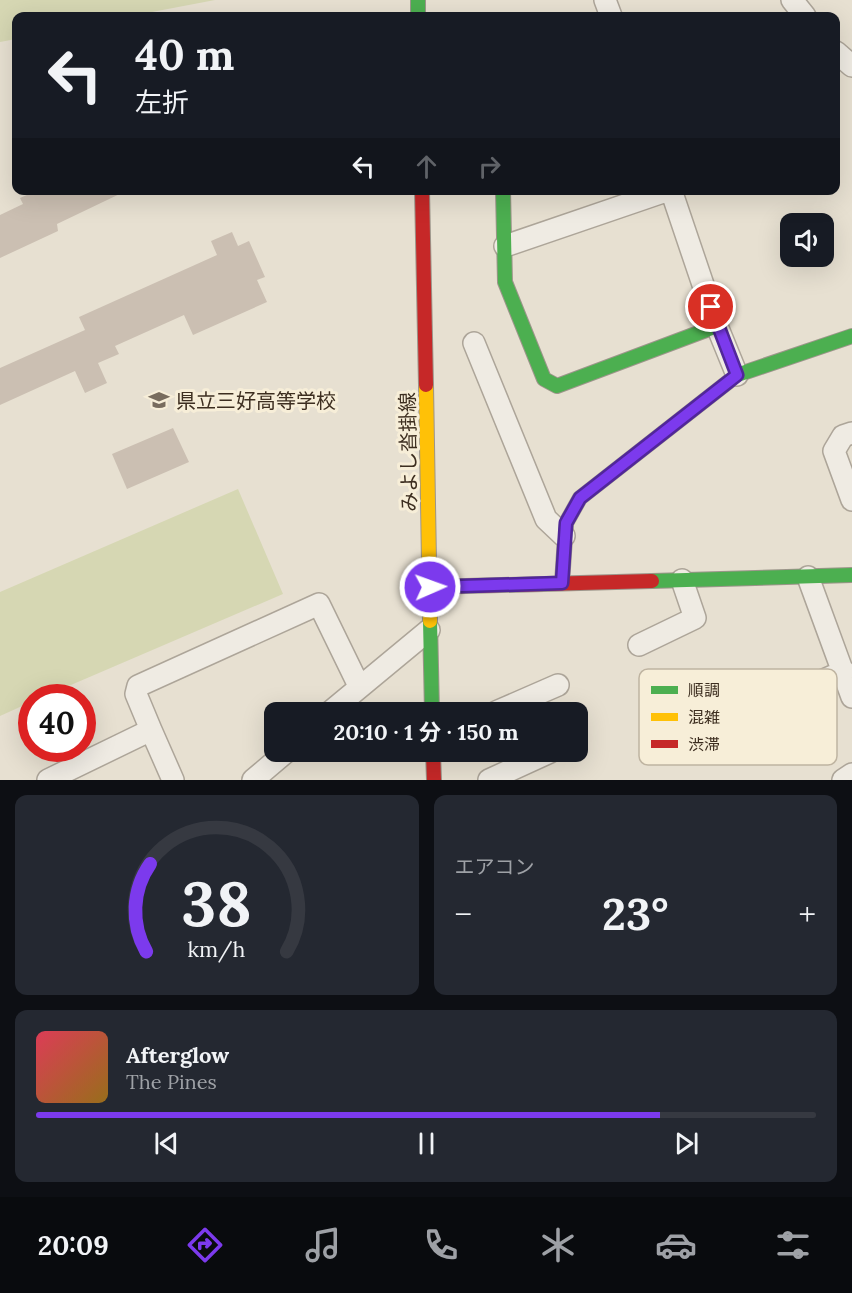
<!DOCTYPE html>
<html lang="ja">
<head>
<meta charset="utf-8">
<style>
	body { margin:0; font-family:Lora,"Noto Sans JP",serif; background:#242831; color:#f1f3f6; height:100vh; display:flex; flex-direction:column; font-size:22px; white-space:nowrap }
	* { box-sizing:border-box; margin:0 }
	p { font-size:20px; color:#9ea1a6 }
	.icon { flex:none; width:33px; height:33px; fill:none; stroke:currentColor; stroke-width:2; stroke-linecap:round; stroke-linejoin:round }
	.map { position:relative; height:780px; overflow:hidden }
	.sheet { display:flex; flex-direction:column; gap:15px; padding:15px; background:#0d0f14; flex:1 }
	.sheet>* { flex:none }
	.top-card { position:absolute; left:12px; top:12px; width:828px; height:183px; border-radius:12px; box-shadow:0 6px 24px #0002; background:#171b24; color:#f1f3f6; overflow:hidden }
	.tools { position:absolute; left:780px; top:213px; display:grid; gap:12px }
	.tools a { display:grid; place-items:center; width:54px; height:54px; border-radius:12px; background:#171b24; box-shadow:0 6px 24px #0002; font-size:30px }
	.speed { position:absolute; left:18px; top:684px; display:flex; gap:12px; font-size:30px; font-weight:700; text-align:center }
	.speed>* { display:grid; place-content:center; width:78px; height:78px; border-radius:50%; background:#171b24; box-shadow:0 6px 24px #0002; line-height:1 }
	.speed .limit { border:9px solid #d22; background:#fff; color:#111 }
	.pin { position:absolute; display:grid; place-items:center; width:51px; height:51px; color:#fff; margin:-26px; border:3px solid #fff; border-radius:50%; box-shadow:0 2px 6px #0007 }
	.me { position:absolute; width:66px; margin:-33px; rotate:88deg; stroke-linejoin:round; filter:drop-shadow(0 0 4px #0008) }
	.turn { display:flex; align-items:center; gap:21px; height:126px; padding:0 24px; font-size:27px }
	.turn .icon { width:78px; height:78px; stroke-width:2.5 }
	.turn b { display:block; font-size:42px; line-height:51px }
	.lanes { display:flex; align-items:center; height:57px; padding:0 24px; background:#0003; justify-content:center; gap:30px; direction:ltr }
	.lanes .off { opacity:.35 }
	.big { font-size:45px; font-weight:700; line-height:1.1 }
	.sheet .widget { flex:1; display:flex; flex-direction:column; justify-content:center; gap:9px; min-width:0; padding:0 21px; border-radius:12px; background:#242831 }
	.sheet .dial { align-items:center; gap:0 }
	.dial svg { height:156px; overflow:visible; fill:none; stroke:#363941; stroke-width:7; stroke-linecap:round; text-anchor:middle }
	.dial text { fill:#f1f3f6; stroke:none }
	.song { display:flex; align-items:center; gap:18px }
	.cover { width:72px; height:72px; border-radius:9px; background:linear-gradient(135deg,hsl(350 70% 55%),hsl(40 70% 35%)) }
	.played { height:6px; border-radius:3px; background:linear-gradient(90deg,#7c3aed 80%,#363941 80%) }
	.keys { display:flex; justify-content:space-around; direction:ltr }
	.heat { display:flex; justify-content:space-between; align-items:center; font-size:33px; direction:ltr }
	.sheet .tiles { flex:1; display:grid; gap:15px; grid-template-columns:1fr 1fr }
	.widget:last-child { grid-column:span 2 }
	.trip { position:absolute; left:264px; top:702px; width:324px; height:60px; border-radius:12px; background:#171b24; box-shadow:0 6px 24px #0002; font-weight:700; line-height:60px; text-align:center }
	.tabs { display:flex; height:96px; justify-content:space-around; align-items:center; background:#090b0e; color:#9ea1a6 }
	.tabs .icon { width:42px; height:42px }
	.tabs .active { color:#7c3aed }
	.tabs b { font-size:27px; color:#f1f3f6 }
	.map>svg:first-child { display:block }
	.green { fill:#d6d7b3 }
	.building { fill:#cbbfb2 }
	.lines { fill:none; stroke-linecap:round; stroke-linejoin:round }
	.street-casing { stroke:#ada599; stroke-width:24 }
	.fast-casing { stroke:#9c958a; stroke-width:16 }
	.slow-casing { stroke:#9c958a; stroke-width:16 }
	.jam-casing { stroke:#9c958a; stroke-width:16 }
	.street { stroke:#efebe3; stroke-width:21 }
	.fast { stroke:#4caf50; stroke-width:14 }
	.slow { stroke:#ffc107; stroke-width:14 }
	.jam { stroke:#c62828; stroke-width:14 }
	.route-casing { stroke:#51269a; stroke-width:15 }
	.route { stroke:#7c3aed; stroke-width:10 }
	.labels { text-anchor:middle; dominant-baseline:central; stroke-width:6; stroke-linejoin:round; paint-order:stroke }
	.poi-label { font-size:20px; fill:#3d2e20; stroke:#f7eed8; text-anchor:start }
	.street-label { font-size:20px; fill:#3d2e20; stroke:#f7eed8 }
	.key { fill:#f7eed8; stroke:#bfb4a1; stroke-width:1.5 }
	.key-label { font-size:16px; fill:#3d2e20 }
</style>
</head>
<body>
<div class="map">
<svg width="852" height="780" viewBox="0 0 852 780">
	<rect width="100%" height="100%" fill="#e7e0d1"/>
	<!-- green -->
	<path class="green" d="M0,0H215L131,16H16V39L0,42Z
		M238,489L283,594L43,697L32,698L31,702L0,716V592Z"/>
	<!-- building -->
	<path class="building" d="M38,190H128L57,224L58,231L0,258V215L23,204L20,198Z
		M232,232L238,246L249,241L265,277L257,280L267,302L193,335L184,315L115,346L119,354L98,363L107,383L85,393L75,371L0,405V368L85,330L79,317L217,255L211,241Z
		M173,428L189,462L127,489L112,454Z"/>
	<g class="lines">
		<!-- street casing -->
		<g class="street-casing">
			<path id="street" d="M605,0L611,16
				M792,0L805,16
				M836,52L852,66
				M671,190L717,326L737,375
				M505,246L669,190
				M474,343L546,519L564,536
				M852,433L843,436L834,451L852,500
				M808,577L852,697
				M639,645L695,618L682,580
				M330,712L429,630
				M496,712L558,685
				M151,730L136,694L138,686L319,604L359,686
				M697,736L844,671
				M48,780L151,730L173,780
				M253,780L286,752
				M489,780L550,752
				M843,780L852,774"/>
		</g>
		<!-- fast casing -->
		<g class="fast-casing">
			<path id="fast" d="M418,0V16
				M503,190L505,282L544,379L557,386L717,326
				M652,581L852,575
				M562,583L566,523L580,498L737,375L852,336
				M430,621L432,712"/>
		</g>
		<!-- slow casing -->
		<g class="slow-casing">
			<path id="slow" d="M426,385L430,621"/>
		</g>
		<!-- jam casing -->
		<g class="jam-casing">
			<path id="jam" d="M422,190L426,385
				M430,587L652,581
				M433,752L434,780"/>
		</g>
		<!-- street -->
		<use href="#street" class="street"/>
		<!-- fast -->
		<use href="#fast" class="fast"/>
		<!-- slow -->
		<use href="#slow" class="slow"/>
		<!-- jam -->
		<use href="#jam" class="jam"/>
	</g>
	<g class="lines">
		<!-- route casing -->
		<g class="route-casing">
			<path id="route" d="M430,587L562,583L566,523L580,498L737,375L711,307"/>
		</g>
		<!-- route -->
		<use href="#route" class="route"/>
	</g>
	<!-- icons -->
	<defs>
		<g id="school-bare" transform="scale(1.62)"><path d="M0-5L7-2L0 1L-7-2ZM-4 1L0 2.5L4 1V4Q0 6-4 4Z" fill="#786c5e" stroke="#f7eed8" stroke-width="2.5" paint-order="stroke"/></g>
	</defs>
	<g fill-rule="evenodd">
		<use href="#school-bare" x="159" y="400"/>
	</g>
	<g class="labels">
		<!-- poi labels -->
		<g class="poi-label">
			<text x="176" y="400">県立三好高等学校</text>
		</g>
		<!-- street labels -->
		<g class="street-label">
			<text transform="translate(408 452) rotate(-91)">みよし沓掛線</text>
		</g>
	</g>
	<!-- legend -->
	<rect x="639" y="669" width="198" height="96" rx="9" class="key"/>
	<rect x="651" y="686" width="27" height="8" fill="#4caf50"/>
	<rect x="651" y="713" width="27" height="8" fill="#ffc107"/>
	<rect x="651" y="740" width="27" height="8" fill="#c62828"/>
	<g class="key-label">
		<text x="688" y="696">順調</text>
		<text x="688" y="723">混雑</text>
		<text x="688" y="750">渋滞</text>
	</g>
</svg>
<div class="tools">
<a><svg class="icon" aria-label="sound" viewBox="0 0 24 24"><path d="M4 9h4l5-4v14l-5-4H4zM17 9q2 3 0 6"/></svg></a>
</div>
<div class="speed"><div class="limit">40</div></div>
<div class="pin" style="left:711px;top:307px;background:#d93025"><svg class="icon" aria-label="arrive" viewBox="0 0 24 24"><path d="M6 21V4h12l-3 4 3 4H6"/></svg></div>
<svg class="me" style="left:430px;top:587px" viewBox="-20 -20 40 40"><circle r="17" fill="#7c3aed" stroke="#fff" stroke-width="3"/><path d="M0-11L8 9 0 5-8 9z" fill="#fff"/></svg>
<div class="trip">20:10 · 1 分 · 150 m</div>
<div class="top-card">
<div class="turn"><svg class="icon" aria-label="left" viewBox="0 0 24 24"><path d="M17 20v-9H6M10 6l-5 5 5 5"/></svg><div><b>40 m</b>左折</div></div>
<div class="lanes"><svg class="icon" aria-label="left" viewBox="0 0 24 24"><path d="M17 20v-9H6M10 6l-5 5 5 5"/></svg><svg class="icon off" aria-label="ahead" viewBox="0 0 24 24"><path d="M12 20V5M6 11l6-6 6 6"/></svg><svg class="icon off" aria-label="right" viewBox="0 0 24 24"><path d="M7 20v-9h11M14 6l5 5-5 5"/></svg></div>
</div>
</div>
<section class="sheet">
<div class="tiles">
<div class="widget dial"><svg viewBox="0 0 100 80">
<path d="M14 69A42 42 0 1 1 86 69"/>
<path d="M14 69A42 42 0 0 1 16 24" stroke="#7c3aed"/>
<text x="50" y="56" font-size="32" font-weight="700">38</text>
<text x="50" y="72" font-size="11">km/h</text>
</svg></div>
<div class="widget"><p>エアコン</p>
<div class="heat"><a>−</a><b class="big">23°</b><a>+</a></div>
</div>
<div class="widget">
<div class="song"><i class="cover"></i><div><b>Afterglow</b><p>The Pines</p></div></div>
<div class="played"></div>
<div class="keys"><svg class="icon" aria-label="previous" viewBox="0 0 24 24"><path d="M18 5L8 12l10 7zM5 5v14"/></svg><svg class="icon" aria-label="pause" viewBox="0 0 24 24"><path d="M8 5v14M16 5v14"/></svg><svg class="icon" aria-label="next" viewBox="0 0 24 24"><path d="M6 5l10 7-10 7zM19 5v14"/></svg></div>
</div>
</div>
</section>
<nav class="tabs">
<b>20:09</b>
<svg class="icon active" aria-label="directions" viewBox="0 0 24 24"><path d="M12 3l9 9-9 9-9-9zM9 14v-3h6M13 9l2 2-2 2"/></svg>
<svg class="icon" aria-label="music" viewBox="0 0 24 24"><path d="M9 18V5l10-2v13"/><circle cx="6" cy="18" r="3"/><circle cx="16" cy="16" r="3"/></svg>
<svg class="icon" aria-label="phone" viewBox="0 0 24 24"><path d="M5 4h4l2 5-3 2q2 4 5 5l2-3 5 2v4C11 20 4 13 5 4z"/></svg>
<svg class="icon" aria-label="climate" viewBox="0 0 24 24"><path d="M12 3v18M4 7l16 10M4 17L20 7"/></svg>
<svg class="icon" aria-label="car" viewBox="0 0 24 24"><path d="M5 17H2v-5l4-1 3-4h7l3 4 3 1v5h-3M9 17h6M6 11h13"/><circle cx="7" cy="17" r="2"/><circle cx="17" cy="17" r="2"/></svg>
<svg class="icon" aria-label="filters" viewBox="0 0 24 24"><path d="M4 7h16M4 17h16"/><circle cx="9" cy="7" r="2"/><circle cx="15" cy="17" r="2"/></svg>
</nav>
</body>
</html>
